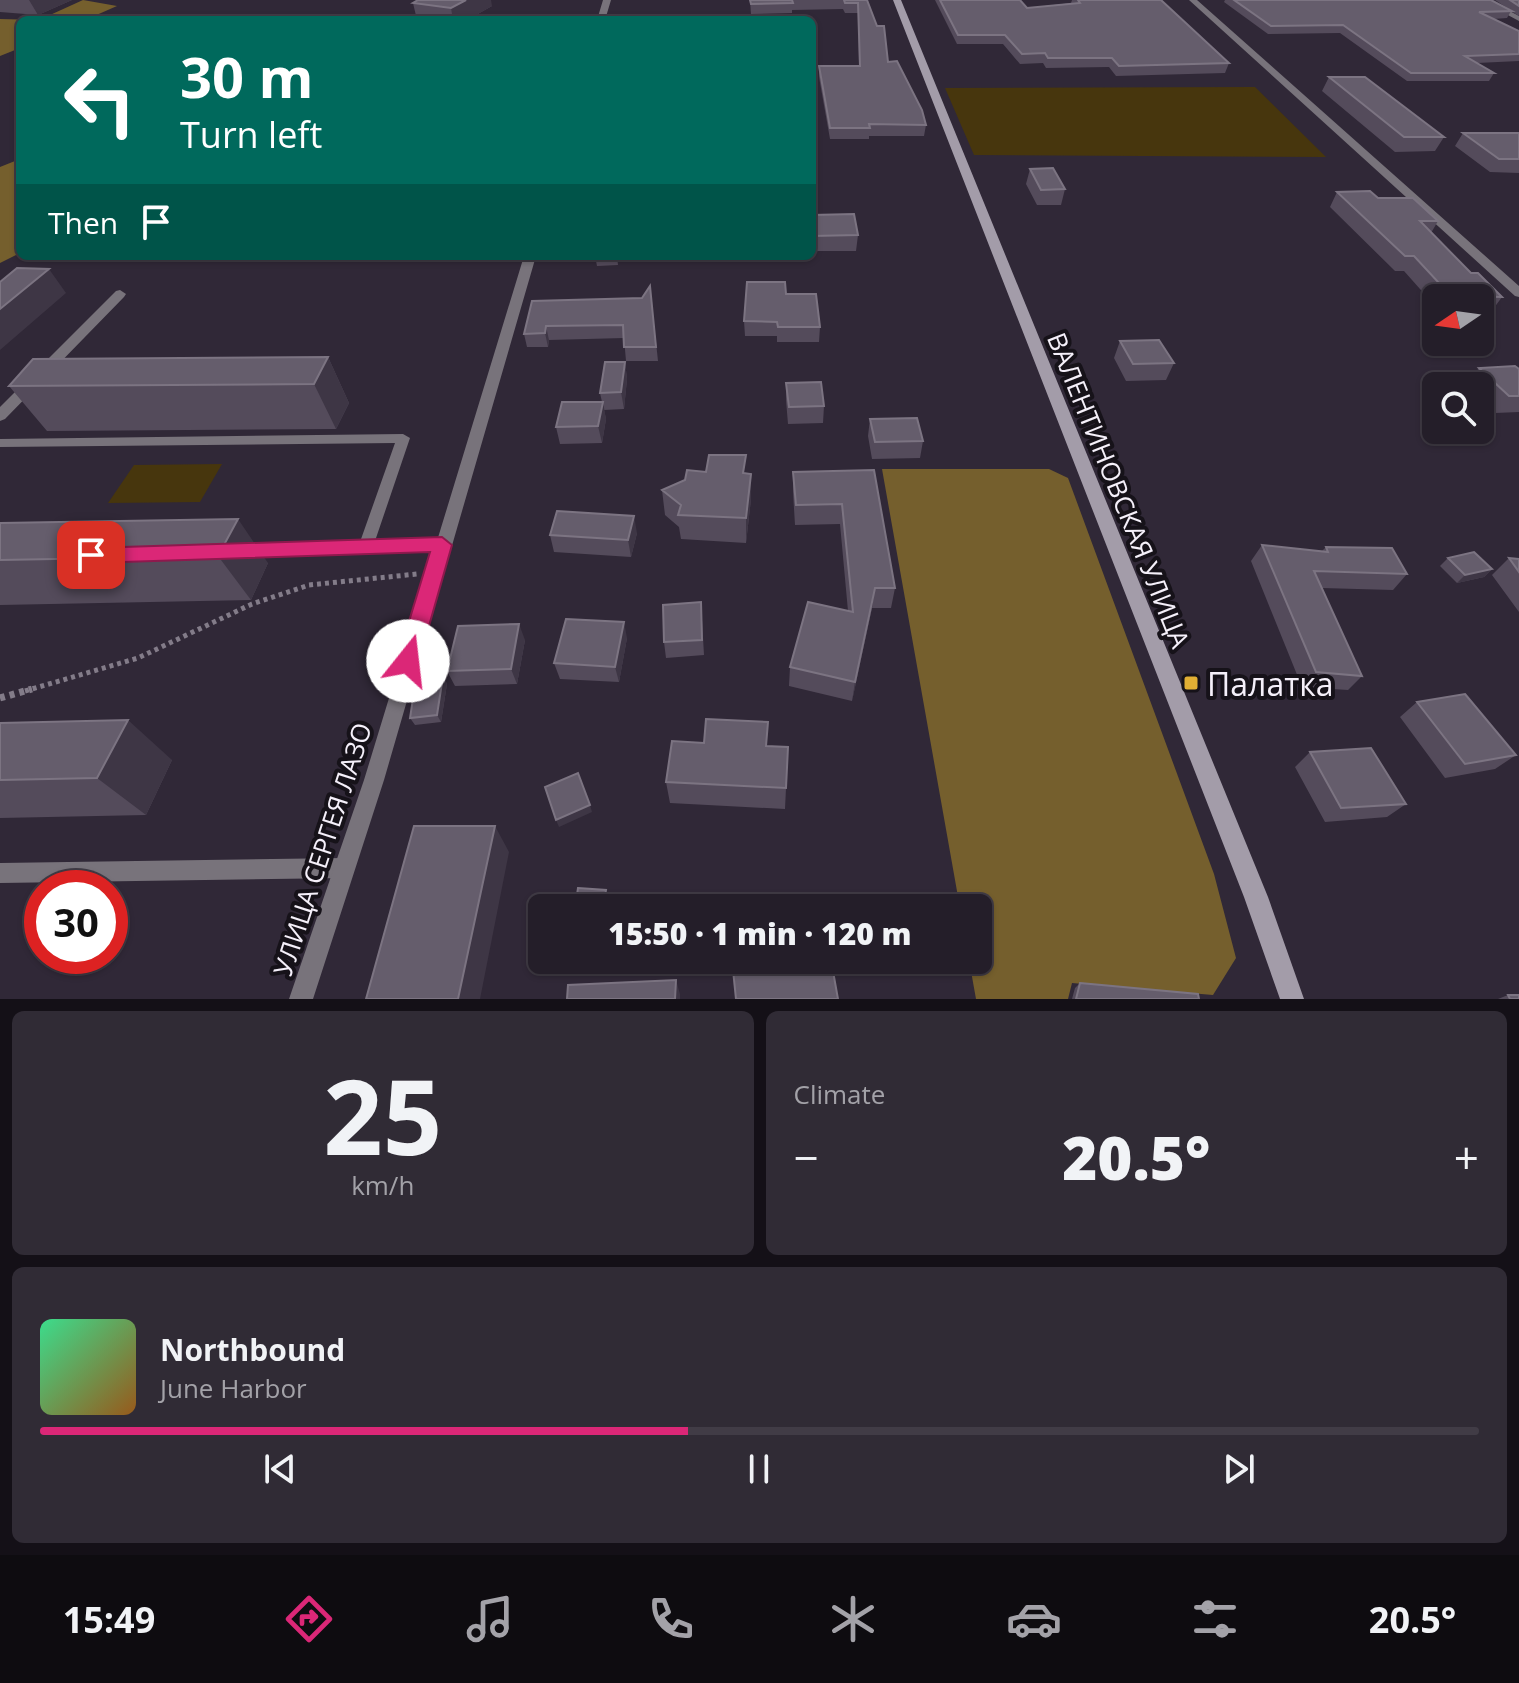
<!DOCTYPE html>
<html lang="en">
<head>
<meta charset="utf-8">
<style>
	body { margin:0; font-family:"Open Sans",sans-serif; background:#302b35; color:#f1f3f6; height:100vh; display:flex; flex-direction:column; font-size:30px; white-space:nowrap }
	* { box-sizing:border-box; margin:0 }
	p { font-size:26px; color:#a3a2a8 }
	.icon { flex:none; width:44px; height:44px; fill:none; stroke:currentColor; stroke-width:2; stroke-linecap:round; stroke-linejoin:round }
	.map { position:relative; height:999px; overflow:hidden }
	.details { display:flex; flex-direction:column; gap:12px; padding:12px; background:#141017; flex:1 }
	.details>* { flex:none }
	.top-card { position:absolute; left:16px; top:16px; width:800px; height:244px; border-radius:12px; box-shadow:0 2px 6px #0004,0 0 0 2px #413c46; background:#00695c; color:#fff; overflow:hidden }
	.needle { width:52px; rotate:257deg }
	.fabs { position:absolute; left:1422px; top:284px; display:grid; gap:16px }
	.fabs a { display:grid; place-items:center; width:72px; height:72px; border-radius:12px; background:#241e29; box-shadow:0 2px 6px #0004,0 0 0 2px #413c46; font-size:40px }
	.speed { position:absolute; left:24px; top:870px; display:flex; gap:16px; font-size:40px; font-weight:700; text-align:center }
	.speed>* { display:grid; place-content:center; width:104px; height:104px; border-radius:50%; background:#241e29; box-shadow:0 2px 6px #0004,0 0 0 2px #413c46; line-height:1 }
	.speed .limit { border:12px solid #d22; background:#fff; color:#111 }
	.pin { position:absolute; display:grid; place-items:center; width:68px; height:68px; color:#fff; margin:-34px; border-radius:16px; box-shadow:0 4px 12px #0006 }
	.me { position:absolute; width:88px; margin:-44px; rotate:16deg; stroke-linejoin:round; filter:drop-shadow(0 0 6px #0008) }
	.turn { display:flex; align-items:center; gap:28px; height:168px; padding:0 32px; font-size:36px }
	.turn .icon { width:104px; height:104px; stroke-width:2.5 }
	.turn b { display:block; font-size:56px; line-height:68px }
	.then { display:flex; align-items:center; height:76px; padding:0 32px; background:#0003; gap:16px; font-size:30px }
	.big { font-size:60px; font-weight:800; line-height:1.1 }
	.details .card { flex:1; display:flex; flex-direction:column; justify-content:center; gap:12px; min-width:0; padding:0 28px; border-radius:12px; background:#302b35 }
	.details .dial { align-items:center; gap:0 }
	.dial b { font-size:104px; line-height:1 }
	.song { display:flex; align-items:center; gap:24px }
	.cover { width:96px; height:96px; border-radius:12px; background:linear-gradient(135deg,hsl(150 70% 55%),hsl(30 70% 35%)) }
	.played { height:8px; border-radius:4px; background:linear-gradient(90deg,#db2777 45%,#413c46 45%) }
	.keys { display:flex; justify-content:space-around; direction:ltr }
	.heat { display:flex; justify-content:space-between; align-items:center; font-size:44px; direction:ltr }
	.details .tiles { flex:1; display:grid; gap:12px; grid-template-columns:1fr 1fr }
	.card:last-child { grid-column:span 2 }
	.trip { position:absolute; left:528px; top:894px; width:464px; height:80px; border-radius:12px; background:#241e29; box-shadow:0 2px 6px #0004,0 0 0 2px #413c46; font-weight:800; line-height:80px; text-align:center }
	.dock { display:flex; height:128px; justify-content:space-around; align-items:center; background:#0e0c10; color:#a3a2a8 }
	.dock .icon { width:56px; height:56px }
	.dock .selected { color:#db2777 }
	.dock b { font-size:36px; color:#f1f3f6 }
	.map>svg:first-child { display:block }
	.green { fill:#47360d }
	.forest { fill:#755f2d }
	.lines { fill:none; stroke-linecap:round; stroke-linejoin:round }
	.path-far1 { stroke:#837c89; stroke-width:5; stroke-dasharray:4 4; stroke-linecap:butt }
	.path { stroke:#837c89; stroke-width:7; stroke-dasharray:5 5; stroke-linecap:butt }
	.lane { fill:#78737b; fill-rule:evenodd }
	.street { fill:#78737b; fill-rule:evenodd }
	.secondary { fill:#a39ca9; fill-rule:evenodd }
	.wall { fill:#544b5b }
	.shaded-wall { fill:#3e3645 }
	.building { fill:#655d6c; stroke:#7c7482; stroke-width:2 }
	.route { fill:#db2777; stroke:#8e194d; stroke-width:2 }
	.poi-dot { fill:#e1af34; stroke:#161219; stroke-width:3 }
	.labels { text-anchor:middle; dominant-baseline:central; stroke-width:8; stroke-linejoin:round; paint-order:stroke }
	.street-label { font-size:26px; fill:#f5f0fa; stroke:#161219 }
	.near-poi-label { font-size:32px; fill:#f5f0fa; stroke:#161219; text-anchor:start }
</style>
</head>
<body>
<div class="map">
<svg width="1519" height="999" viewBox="0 0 1519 999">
	<rect width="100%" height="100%" fill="#302837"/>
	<!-- green -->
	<path class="green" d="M1255,87L1326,157L974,155L945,88Z
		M222,464L200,502L108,503L134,465Z"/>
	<!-- forest -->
	<path class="forest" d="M83,0L117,6L85,20H20V48L0,56V19L39,20Z
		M20,159V253L0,263V167Z
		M882,469H1049L1068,478L1214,874L1236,958L1213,995L1072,983L1068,999H976L969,960H978V908H960Z"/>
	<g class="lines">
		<!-- path-far1 -->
		<path class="path-far1" d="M25,691L138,658L252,604L309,585L417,574"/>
		<!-- path -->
		<path class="path" d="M0,698L32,689"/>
		<!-- lane -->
		<path class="lane" d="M403,434L410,438L375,541L442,539L447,541L449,545L447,549L240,557L235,555L233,551L235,547L240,545L360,542L395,443L0,447V439Z
			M344,858L351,861L354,868L351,875L344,878L0,883V863Z"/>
		<!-- street -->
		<path class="street" d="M603,0H611L605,20H597Z
			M1189,0H1197L1519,286V297L1515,296Z
			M1480,0H1489L1519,16V21Z
			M524,256H536L384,780L313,999H289L364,780Z
			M120,290L126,294L124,297L5,419L0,421V407L116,291Z"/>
		<!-- secondary -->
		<path class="secondary" d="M893,0H901L1268,897L1304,999H1280L1244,897Z"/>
	</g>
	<!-- wall -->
	<path class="wall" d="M0,0H72L38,15L0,12Z
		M750,0H867L888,62L926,125L924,136H869V139H830L819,77V66H859L858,13H845L843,9L792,10V13L751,14Z
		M935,0H1020L1027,8L1071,3L1072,0H1161L1229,63L1225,73L1116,76L1109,67L1046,68L1043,63L1020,64L1003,44H957Z
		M1225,0H1491L1509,9L1495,0H1519V16L1511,11L1507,18L1493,19L1519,31V61L1477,63L1494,73L1489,81H1407L1340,33L1268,34L1224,2Z
		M413,3L492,6L467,20H417Z
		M1329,77L1444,137L1435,151L1395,152L1322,91Z
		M1463,133H1519V173L1490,172L1455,146Z
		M1030,169L1065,189L1061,205H1037L1026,184Z
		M1337,192L1378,198L1438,221L1431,233L1471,273L1502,297L1491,312H1480V298H1436V307L1404,271H1395L1330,207Z
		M812,215L858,235L856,251H812Z
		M595,256H617L618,265L597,266Z
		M650,286L658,361H626L624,338L549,340L548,347H527L524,334L532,301L642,298Z
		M786,294L820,327L819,342H777V336H745L744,321Z
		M1120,341L1174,363L1166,380L1126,381L1114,358Z
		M328,357L349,403L336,429L47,431L9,386Z
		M625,362L627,379L624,409L604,410L606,419L602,443L560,444L556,427L602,402L600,393Z
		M1479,368L1519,369V412L1495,413L1480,398V386H1467L1466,385Z
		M786,383L824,406L823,423L788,424L786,400Z
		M870,419L923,441L920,458L872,459L868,436Z
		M874,470L895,588L891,608H872L852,701L789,686L790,667L848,611L840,524L795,525L793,492V472Z
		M746,473L751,499L746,543L681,539L679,527L665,515L662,490Z
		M0,523L268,563L251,600L0,605Z
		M637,533L631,557L554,552L550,535Z
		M1262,545L1322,551L1326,547L1407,574L1393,590L1322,588L1362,676L1348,690L1302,687L1251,561Z
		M1448,558L1492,569L1484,577L1457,583L1440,566Z
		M1509,558L1519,559V612L1492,575Z
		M701,602L704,655L666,658L664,642Z
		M627,638L619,682L560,679L554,663Z
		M525,640L517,684L455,686L447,671Z
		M443,676L447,684L441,722L415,725L410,718Z
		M1417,702L1516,755L1495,769L1445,778L1400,717Z
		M0,723L172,760L146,815L0,818Z
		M767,746L788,747L785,809L670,803L666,782Z
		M1310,752L1406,804L1387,817L1325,822L1295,767Z
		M1080,983L1199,999H1072L1075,988Z
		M1508,995L1519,999H1498Z"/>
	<!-- shaded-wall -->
	<path class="shaded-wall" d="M29,0H72L38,15Z
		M466,0H491L492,6L467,20H453L451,8Z
		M49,269L66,293L0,350V309Z
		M546,326L549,340L548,347L545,333Z
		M328,357L349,403L336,429L314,384Z
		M625,362L627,379L624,409L621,392Z
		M603,402L606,419L602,443L598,426Z
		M751,474V499L746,543V518Z
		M634,516L637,533L631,557L628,540Z
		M238,519L268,563L251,600L218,556Z
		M1492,569L1484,577L1457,583L1465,575Z
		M875,588L872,608L852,701L855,682Z
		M624,622L627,638L619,682L615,667Z
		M519,624L525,640L517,684L511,669Z
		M443,676L447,684L441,722L437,715Z
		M128,720L172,760L146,815L97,778Z
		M590,805L592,812L559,827L556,820Z
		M495,826L509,852L480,999H458Z
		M606,890L608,896L606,908H603Z
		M676,980L680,994V999H675Z"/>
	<!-- building -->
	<path class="building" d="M418,0H466L451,8L413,3Z
		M750,0H792L793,3L751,4Z
		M844,0H867L877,26H884L888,62L897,61L922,110L926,125L869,124L870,128H830L819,66H860L858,3H845Z
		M940,0H1020L1027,8L1080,3L1078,0H1161L1229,63L1119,66L1112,58H1048L1045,53L1022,54L1005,35H958Z
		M1234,0H1491L1512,11L1479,12L1519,31V54L1465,56L1494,73H1411L1343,25L1271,26Z
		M1510,0H1519V6Z
		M1329,77H1365L1444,137H1404Z
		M1463,133H1519V159H1499Z
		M1053,168L1065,189L1041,190L1030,169Z
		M1370,191L1378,198H1413L1438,221H1420L1471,273H1478L1502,297L1451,296L1414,256H1405L1337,192Z
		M854,214L858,235L812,236V215Z
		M17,268L49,269L0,309V282Z
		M747,282H785L786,294H816L820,327H778L777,322L744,321Z
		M650,286L656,347H624L623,325L546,326L545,333L524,334L532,301L642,298Z
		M1159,340L1174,363L1133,364L1120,341Z
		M328,357L314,384L9,386L33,359Z
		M605,362H625L621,392L600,393Z
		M1515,366L1519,369V396H1509L1479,368Z
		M821,382L824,406L789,407L786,383Z
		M562,402H603L598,426L556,427Z
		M917,418L923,441L875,442L870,419Z
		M709,455H746L743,473L751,474L746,518L678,515L681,505L662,490L685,480L687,470L706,472Z
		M874,470L895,588H875L855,682L790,667L808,602L853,612L842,504L796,505L793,472Z
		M557,511L634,516L628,540L550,535Z
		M238,519L218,556L0,560V523Z
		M1262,545L1328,552L1326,547L1392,548L1407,574L1314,571L1362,676L1316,672Z
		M1474,552L1492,569L1465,575L1448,558Z
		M1509,558L1519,559V572Z
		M701,602L702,640L664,642L663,605Z
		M566,619L624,622L615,667L554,663Z
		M519,624L511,669L447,671L458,626Z
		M443,676L437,715L410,718L416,679Z
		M1465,694L1516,755L1465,764L1417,702Z
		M706,719L768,722L766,746L788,747L786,788L666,782L672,741L704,743Z
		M128,720L97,778L0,780V723Z
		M1371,748L1406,804L1341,808L1310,752Z
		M578,773L590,805L556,820L545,787Z
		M414,826H495L458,999H366Z
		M578,888L606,890L603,908H575Z
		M732,960H831L838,999H736Z
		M676,980L675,999H567L568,985Z
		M1080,983L1198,994L1199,999H1076Z
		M1508,995H1519V999H1510Z"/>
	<!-- route -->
	<path class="route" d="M442,537L452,545L419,661L415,668H400L397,661L430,552L91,563L82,555L91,548Z"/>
	<!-- markers -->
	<rect class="poi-dot" x="1183" y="675" width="16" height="16" rx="4"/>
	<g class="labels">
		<!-- street labels -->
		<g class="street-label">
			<text transform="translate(1119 490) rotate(68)">ВАЛЕНТИНОВСКАЯ УЛИЦА</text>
			<text transform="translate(322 849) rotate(-72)">УЛИЦА СЕРГЕЯ ЛАЗО</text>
		</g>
		<!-- near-poi labels -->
		<g class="near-poi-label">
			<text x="1207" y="683">Палатка</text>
		</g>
	</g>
</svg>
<div class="fabs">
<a><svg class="needle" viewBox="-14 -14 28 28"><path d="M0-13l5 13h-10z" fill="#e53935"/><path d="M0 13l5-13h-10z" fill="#a3a2a8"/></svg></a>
<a><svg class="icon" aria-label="search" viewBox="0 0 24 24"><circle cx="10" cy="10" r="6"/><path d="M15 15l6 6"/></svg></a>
</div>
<div class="speed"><div class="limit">30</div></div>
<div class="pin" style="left:91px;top:555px;background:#d93025"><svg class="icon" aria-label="arrive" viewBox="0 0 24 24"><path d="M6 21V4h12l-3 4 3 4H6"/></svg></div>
<svg class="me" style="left:408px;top:661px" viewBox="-20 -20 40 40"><circle r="19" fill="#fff"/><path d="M0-13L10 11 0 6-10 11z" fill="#db2777"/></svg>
<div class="trip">15:50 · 1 min · 120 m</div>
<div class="top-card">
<div class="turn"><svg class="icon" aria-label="left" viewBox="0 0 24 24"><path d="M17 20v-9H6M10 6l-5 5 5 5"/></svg><div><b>30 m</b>Turn left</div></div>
<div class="then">Then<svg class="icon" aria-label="arrive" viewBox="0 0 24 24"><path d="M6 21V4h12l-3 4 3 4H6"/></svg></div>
</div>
</div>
<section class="details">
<div class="tiles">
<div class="card dial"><b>25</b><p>km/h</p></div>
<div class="card"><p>Climate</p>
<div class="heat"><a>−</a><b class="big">20.5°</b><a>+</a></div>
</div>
<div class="card">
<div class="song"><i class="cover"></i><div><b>Northbound</b><p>June Harbor</p></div></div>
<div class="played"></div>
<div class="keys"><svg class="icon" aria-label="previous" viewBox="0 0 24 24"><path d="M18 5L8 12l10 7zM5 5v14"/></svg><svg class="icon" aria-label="pause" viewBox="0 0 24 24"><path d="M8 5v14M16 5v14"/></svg><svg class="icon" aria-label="next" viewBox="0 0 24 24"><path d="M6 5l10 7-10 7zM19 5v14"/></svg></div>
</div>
</div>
</section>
<nav class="dock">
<b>15:49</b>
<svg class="icon selected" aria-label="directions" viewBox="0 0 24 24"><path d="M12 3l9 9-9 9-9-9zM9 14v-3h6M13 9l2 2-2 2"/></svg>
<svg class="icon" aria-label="music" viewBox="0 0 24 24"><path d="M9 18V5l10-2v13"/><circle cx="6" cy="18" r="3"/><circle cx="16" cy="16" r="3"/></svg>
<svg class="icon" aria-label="phone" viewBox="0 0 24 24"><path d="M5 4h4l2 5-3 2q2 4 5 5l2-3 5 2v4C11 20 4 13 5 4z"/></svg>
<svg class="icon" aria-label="climate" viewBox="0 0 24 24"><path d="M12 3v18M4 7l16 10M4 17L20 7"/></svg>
<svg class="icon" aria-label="car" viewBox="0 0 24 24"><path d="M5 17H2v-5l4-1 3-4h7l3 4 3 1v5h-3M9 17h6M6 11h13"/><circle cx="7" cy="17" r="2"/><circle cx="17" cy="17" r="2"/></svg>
<svg class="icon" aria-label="filters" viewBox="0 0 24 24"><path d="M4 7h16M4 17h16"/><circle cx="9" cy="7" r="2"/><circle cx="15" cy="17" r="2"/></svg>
<b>20.5°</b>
</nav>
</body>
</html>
